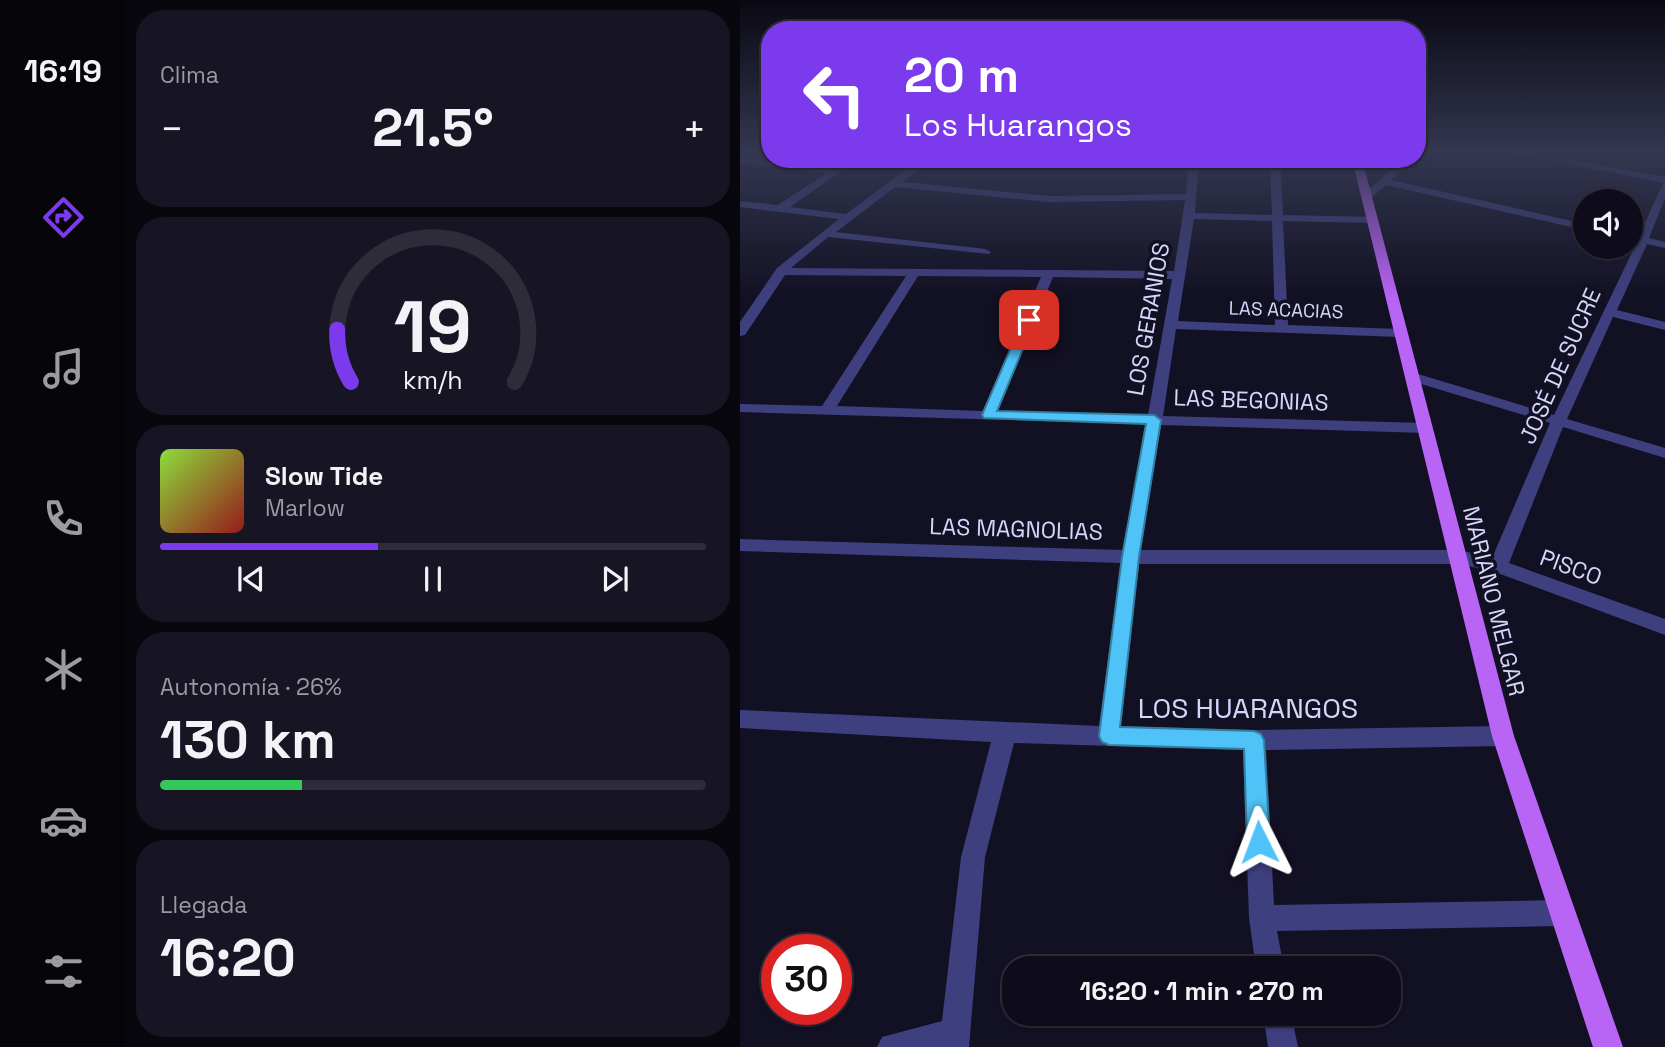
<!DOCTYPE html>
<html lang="es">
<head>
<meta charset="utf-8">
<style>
	body { margin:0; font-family:"Space Grotesk",sans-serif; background:#171523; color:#f1f3f6; height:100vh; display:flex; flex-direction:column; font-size:26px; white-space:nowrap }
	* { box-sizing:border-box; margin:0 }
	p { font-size:23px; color:#9b9ba2 }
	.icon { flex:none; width:38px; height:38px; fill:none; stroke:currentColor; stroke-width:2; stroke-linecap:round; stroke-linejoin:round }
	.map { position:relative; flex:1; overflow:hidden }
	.drawer { display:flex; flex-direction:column; gap:10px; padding:10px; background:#08070e; width:614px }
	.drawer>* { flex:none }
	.top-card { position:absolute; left:21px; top:21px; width:665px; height:147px; border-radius:28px; box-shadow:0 2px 5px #0004,0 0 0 2px #2e2c39; background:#7c3aed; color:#fff; overflow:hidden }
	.fabs { position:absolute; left:833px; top:189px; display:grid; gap:14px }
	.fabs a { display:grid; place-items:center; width:70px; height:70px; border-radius:50%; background:#0e0c1a; box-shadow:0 2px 5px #0004,0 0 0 2px #2e2c39; font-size:35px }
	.speed { position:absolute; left:21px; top:934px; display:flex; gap:14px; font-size:35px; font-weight:700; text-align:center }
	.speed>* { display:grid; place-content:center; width:91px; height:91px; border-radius:50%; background:#0e0c1a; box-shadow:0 2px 5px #0004,0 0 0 2px #2e2c39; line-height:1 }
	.speed .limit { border:10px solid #d22; background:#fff; color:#111 }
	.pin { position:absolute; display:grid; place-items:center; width:60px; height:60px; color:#fff; margin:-30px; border-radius:14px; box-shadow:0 4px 10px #0006 }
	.me { position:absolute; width:77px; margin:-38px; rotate:357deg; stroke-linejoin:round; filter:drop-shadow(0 0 5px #0008) }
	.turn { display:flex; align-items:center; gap:24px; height:147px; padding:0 28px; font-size:32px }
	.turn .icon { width:91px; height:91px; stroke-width:2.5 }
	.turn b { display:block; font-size:49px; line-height:60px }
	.big { font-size:52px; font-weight:700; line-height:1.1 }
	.drawer .card { flex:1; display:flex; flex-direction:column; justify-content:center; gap:10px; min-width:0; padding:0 24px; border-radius:28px; background:#171523 }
	.drawer .dial { align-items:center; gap:0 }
	.dial svg { height:182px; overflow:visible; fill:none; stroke:#2e2c39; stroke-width:7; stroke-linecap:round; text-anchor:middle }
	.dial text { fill:#f1f3f6; stroke:none }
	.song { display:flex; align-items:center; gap:21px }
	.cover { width:84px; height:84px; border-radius:10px; background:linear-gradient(135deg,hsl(90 70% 55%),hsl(0 70% 35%)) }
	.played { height:7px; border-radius:4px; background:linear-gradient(90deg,#7c3aed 40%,#2e2c39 40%) }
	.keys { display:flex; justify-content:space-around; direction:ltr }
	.heat { display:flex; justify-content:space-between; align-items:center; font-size:38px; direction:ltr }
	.charge { height:10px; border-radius:5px; background:linear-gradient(90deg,#34c759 26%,#2e2c39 0) }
	.trip { position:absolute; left:262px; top:956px; width:399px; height:70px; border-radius:28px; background:#0e0c1a; box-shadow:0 2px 5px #0004,0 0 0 2px #2e2c39; font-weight:700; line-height:70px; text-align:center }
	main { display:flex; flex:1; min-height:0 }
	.tab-bar { display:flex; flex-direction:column; width:126px; justify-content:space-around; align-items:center; background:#06050a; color:#9b9ba2 }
	.tab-bar .icon { width:49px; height:49px }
	.tab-bar .on { color:#7c3aed }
	.tab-bar b { font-size:32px; color:#f1f3f6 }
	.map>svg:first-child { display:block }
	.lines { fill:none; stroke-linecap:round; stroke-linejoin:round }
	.minor { fill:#3e3f7f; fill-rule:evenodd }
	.major { fill:#b864f4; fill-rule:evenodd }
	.route { fill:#4fc3f7; stroke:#337fa1; stroke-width:2 }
	.labels { text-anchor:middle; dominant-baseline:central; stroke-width:7; stroke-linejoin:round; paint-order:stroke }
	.far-street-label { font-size:19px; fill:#d8d5fc; stroke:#121023 }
	.street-label { font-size:23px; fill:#d8d5fc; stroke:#121023 }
	.near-street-label { font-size:28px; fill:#d8d5fc; stroke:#121023 }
</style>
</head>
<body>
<main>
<nav class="tab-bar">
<b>16:19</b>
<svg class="icon on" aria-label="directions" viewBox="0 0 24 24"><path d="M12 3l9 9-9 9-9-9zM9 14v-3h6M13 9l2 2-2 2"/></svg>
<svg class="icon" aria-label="music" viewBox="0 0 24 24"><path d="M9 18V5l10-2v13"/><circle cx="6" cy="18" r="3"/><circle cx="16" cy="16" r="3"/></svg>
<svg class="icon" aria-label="phone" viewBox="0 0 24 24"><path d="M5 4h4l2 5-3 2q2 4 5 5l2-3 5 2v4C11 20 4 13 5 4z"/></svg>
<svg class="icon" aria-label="climate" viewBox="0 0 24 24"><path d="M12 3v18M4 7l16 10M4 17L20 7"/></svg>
<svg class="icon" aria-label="car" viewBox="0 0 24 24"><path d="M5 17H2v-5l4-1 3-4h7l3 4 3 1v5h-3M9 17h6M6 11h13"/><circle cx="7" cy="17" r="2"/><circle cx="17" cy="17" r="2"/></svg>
<svg class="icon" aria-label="filters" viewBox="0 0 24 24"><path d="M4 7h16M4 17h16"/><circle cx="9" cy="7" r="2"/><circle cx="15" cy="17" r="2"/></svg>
</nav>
<section class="drawer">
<div class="card"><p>Clima</p>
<div class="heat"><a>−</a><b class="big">21.5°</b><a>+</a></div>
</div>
<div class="card dial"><svg viewBox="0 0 100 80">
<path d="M14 69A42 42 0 1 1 86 69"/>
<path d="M14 69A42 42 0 0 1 8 46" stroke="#7c3aed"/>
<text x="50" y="56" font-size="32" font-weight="700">19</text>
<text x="50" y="72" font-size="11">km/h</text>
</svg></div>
<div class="card">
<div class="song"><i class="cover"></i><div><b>Slow Tide</b><p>Marlow</p></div></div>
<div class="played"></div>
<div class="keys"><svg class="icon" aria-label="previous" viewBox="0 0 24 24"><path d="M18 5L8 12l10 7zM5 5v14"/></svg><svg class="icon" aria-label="pause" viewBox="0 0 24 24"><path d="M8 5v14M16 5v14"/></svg><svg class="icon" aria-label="next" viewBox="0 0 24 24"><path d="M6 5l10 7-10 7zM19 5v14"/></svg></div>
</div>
<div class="card"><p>Autonomía · 26%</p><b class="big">130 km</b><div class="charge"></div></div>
<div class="card"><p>Llegada</p><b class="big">16:20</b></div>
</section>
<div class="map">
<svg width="925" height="1047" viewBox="0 0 925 1047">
	<rect width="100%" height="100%" fill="#121023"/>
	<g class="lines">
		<!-- minor -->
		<path class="minor" d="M771,152H790L925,177V198L909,238L925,242V248L907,244L877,310L925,322V330L873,317L827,419L925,448V458L823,427L769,563L925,619V635L755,572L719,564H399L381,726L514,730L763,726L771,729L774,736L771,743L763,746L526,750L534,905L822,900L831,904L835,913L831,922L822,926L537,931L544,968H516L509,918L503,750L274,743L245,857L229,1047H137L142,1037L202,1021L221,857L251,742L0,728V710L359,726L381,563L0,551V539L383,550L406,424L0,412V404L82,406L166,276L45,275L5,335L0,336V322L37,268L99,219L0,207V201L38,205L87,173L0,163V157L94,168L107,159H119L50,207L106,214L180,159H191L162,182L309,196L446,194L449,159H459L455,213L532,215L530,159H540L543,215L633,217L638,220L633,223L543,221L548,325L659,329L666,333L659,337L436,329L423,416L685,423L693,428L685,433L421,425L401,550H719L752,558L810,423L668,380L666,377L673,373L678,374L814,415L897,242L891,241V235L899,236L923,183ZM155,187L309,202L445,200L434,271L51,268L88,237L249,254L251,252L245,249L96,232ZM454,219L532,221L535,325L438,321ZM178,276L301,277L243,411L97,406ZM313,277L432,279L408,415L258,411Z
			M633,159H675L651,180L845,224V230L646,185L630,199H622V195L657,165Z
			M523,1013H551L558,1047H528Z"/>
		<!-- major -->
		<path class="major" d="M612,159H622L774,736L883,1047H853L752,736Z"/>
	</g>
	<!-- sky -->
	<linearGradient id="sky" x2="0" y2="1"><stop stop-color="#0a0913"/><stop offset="0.51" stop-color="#333750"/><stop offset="1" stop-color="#333750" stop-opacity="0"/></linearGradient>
	<rect width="925" height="298" fill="url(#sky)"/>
	<!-- route -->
	<path class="route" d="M289,316L295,320L257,411L414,415L421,420L399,557L380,727L514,731L521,734L524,740L530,842L527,850L519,853L511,850L507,842L504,749L369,745L362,742L359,736L382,557L406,424L244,418L242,415L283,320Z"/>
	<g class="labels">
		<!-- far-street labels -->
		<g class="far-street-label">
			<text transform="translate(546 310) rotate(2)">LAS ACACIAS</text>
		</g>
		<!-- street labels -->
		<g class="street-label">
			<text transform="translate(408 319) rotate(-80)">LOS GERANIOS</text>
			<text transform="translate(820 366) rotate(-66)">JOSÉ DE SUCRE</text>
			<text transform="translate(511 400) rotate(2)">LAS BEGONIAS</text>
			<text transform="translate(276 529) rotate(2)">LAS MAGNOLIAS</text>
			<text transform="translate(831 567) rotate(20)">PISCO</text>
			<text transform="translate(754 601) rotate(76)">MARIANO MELGAR</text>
		</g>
		<!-- near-street labels -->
		<g class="near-street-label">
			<text x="508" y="708">LOS HUARANGOS</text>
		</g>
	</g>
</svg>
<div class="fabs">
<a><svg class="icon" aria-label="sound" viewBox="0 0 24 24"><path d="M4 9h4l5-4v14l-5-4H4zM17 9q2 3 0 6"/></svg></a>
</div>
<div class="speed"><div class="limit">30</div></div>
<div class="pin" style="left:289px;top:320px;background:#d93025"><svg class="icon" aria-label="arrive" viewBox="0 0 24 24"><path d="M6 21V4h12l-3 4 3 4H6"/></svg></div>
<svg class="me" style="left:519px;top:842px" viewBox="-20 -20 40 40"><path d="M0-17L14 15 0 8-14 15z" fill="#4fc3f7" stroke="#fff" stroke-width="4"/></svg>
<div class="trip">16:20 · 1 min · 270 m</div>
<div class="top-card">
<div class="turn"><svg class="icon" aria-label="left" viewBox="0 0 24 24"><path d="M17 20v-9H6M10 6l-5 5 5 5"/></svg><div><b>20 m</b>Los Huarangos</div></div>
</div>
</div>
</main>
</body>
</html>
